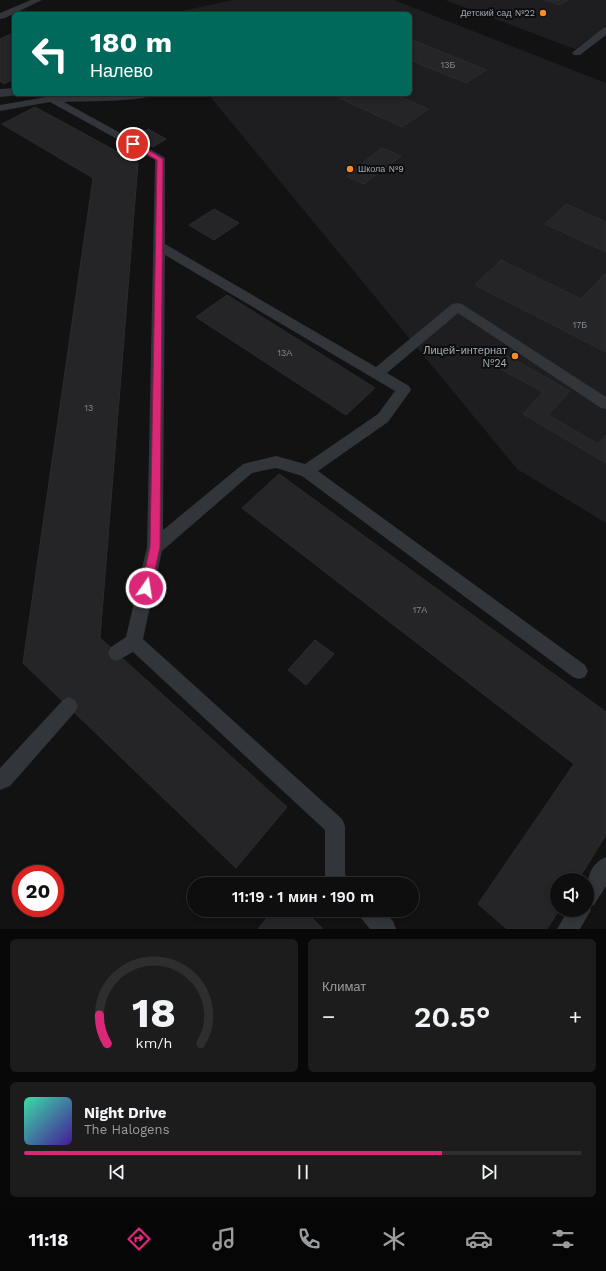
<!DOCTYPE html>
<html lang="ru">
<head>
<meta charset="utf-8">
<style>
	body { margin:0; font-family:"Work Sans",sans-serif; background:#1c1c1c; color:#f1f3f6; height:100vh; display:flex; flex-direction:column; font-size:15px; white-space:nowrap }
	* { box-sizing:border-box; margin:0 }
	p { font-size:13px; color:#9b9c9e }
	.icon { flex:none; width:22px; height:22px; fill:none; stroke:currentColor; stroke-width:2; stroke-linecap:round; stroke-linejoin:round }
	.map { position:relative; height:929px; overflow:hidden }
	.details { display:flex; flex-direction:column; gap:10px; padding:10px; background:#080808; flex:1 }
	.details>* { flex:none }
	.top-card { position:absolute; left:12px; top:12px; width:400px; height:84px; border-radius:6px; box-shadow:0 2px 6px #0003,0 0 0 1px #2e2e2e; background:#00695c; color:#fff; overflow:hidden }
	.tools { position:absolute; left:550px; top:873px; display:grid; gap:8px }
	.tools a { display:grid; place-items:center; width:44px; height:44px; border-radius:50%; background:#0e0e0e; box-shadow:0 2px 6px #0003,0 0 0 1px #2e2e2e; font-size:20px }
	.speed { position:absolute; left:12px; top:865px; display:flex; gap:8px; font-size:20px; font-weight:700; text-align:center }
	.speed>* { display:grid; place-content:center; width:52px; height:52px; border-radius:50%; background:#0e0e0e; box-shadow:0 2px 6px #0003,0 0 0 1px #2e2e2e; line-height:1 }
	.speed .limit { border:6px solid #d22; background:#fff; color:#111 }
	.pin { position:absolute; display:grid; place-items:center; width:34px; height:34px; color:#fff; margin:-17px; border:2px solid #fff; border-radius:50%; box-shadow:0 1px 4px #0007 }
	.me { position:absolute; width:44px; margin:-22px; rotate:13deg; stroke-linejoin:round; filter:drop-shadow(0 0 3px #0008) }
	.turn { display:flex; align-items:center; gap:14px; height:84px; padding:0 12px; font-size:18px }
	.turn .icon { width:52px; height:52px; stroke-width:2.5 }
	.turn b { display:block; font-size:28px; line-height:34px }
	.big { font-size:30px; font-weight:600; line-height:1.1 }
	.details .card { flex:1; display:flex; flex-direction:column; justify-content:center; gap:6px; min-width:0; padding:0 14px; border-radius:6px; background:#1c1c1c }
	.details .dial { align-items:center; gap:0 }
	.dial svg { height:104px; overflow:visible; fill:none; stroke:#2e2e2e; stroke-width:7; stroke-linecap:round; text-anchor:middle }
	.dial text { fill:#f1f3f6; stroke:none }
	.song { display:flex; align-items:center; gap:12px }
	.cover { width:48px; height:48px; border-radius:6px; background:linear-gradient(135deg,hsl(160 70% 55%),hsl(260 70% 35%)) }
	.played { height:4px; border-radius:2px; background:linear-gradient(90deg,#db2777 75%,#2e2e2e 75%) }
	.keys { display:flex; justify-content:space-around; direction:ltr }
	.heat { display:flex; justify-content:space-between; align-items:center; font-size:22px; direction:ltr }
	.details .tiles { flex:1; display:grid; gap:10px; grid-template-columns:1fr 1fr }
	.card:last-child { grid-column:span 2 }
	.trip { position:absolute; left:187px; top:877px; width:232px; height:40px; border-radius:20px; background:#0e0e0e; box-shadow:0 2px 6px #0003,0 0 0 1px #2e2e2e; font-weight:600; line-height:40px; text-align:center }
	.dock { display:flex; height:64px; justify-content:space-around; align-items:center; background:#060606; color:#9b9c9e }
	.dock .icon { width:28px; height:28px }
	.dock .current { color:#db2777 }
	.dock b { font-size:18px; color:#f1f3f6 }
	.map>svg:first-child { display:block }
	.built { fill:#1e1e20 }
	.building { fill:#252527; stroke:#2c2c2f }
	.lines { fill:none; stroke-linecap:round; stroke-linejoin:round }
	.lane { fill:#323539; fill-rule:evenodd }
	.street { fill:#323539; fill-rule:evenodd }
	.route { fill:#db2777; stroke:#8e194d }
	.poi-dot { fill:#fa8a23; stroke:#0d0d0e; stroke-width:1.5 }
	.labels { text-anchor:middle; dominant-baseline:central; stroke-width:4; stroke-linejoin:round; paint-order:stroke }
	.far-poi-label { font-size:9px; fill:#a2abb5; stroke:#0d0d0e; text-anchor:end }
	.number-label { font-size:9px; fill:#828991 }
	.poi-label { font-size:11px; fill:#a2abb5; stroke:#0d0d0e; text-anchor:end }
</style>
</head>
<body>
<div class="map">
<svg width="606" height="929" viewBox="0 0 606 929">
	<rect width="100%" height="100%" fill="#121213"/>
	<!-- built -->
	<path class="built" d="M233,0H394L606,83V523L517,469L208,94H410V14H167Z
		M445,0H606V26L575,49Z"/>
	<!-- building -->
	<path class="building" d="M545,0H568L560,5Z
		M14,33V79L4,84L0,81V39Z
		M410,39L486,70L466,83L410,60Z
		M331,94H394L428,109L402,127Z
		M35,107L138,163L100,638L287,807L236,868L23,663L93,178L2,124Z
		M148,129L166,139L153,147L135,137Z
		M382,148L401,156L364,184L346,176Z
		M566,204L606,222V252L545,224Z
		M214,209L239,223L214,240L189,225Z
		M501,260L581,299L606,273V352L475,285Z
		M227,295L375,388L346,415L196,317Z
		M495,349L570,391L548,415L598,444L606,435V463L523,414L543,392L484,360Z
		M279,474L606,712V835L578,880H557V910H559L547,929H507L478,904L574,764L242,508Z
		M315,640L334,654L306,685L288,670Z
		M273,910H304L323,929H258Z"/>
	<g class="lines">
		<!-- lane -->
		<path class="lane" d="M31,0H42L5,18L0,19V13Z
			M606,27V35L580,55H574L572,53L574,51L603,28Z
			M155,94C147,102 79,101 64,102L164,157L165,159V244L376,367L452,304L457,303L462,304L606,397V409L601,408L458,313L387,373L409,386L411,390L388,422L318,471L585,665L588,671L585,677L579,679L573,677L302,476L276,468L252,473L162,551L143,639L342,819L345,826V874L351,884H327L325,878V830L133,652L117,661L111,659L108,653L111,647L126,637L147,547L155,160L50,102L0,111V105L52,96ZM165,255L395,391L378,414L305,464L276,456L243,464L163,530Z
			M69,697L75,700L78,706L75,712L10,786L0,790V768L63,700Z
			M606,857V886L594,905L589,907L591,910L580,929H557L568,910H587C587,890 584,866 606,857Z
			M356,910H382L393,921L396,929H370L360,917Z"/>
		<!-- street -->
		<path class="street" d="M14,88V94H20L19,95L0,97V89Z"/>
	</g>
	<!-- route -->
	<path class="route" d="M131,142H135L163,159L160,547L151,588L149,591L146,592L142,591L141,588L150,547L157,160L131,145Z"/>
	<!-- markers -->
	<g class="poi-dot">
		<circle cx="543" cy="13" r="4"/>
		<circle cx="350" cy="169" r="4"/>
		<circle cx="515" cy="356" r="4"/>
	</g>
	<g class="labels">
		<!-- far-poi labels -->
		<g class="far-poi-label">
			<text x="535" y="13">Детский сад №22</text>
			<text x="358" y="169" text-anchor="start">Школа №9</text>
		</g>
		<!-- number labels -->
		<g class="number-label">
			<text x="448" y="65">13Б</text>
			<text x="580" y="325">17Б</text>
			<text x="285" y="353">13А</text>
			<text x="89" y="408">13</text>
			<text x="420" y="610">17А</text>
		</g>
		<!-- poi labels -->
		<g class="poi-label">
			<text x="507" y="350">Лицей-интернат<tspan x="507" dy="13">№24</tspan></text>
		</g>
	</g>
</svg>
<div class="tools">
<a><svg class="icon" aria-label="sound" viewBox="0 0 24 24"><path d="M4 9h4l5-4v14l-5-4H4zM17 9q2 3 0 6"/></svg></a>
</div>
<div class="speed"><div class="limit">20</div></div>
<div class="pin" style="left:133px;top:144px;background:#d93025"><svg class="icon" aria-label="arrive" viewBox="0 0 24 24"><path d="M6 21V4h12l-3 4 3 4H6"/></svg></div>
<svg class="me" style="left:146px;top:588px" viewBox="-20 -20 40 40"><circle r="17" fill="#db2777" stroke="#fff" stroke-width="3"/><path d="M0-11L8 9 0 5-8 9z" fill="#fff"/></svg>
<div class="trip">11:19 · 1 мин · 190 m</div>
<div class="top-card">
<div class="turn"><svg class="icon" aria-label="left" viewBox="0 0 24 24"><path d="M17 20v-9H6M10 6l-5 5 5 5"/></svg><div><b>180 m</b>Налево</div></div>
</div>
</div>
<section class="details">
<div class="tiles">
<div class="card dial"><svg viewBox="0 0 100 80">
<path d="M14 69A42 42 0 1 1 86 69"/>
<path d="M14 69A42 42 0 0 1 8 47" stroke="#db2777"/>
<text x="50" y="56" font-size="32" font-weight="700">18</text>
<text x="50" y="72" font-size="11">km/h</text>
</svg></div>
<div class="card"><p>Климат</p>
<div class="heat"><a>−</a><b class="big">20.5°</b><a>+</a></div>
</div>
<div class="card">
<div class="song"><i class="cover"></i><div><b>Night Drive</b><p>The Halogens</p></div></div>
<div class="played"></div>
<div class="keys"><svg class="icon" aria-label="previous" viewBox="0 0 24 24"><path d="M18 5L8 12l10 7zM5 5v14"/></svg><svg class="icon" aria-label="pause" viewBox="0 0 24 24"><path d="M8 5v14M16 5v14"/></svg><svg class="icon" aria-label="next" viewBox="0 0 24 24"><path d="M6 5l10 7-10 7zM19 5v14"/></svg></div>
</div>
</div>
</section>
<nav class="dock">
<b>11:18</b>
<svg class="icon current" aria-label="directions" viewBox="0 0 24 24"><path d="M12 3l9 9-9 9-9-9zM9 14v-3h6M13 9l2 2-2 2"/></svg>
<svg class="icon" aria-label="music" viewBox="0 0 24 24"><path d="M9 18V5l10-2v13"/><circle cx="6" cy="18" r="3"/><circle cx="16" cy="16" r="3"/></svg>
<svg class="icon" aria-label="phone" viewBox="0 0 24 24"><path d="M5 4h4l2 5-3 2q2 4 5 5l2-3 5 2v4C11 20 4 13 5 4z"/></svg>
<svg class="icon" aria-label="climate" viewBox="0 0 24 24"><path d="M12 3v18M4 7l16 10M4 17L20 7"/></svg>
<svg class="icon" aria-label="car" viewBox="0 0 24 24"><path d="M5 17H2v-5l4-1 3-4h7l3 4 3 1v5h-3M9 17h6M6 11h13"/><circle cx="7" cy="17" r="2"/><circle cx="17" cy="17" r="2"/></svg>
<svg class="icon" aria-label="filters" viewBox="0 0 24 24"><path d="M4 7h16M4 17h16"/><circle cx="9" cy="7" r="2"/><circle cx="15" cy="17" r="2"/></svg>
</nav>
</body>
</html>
